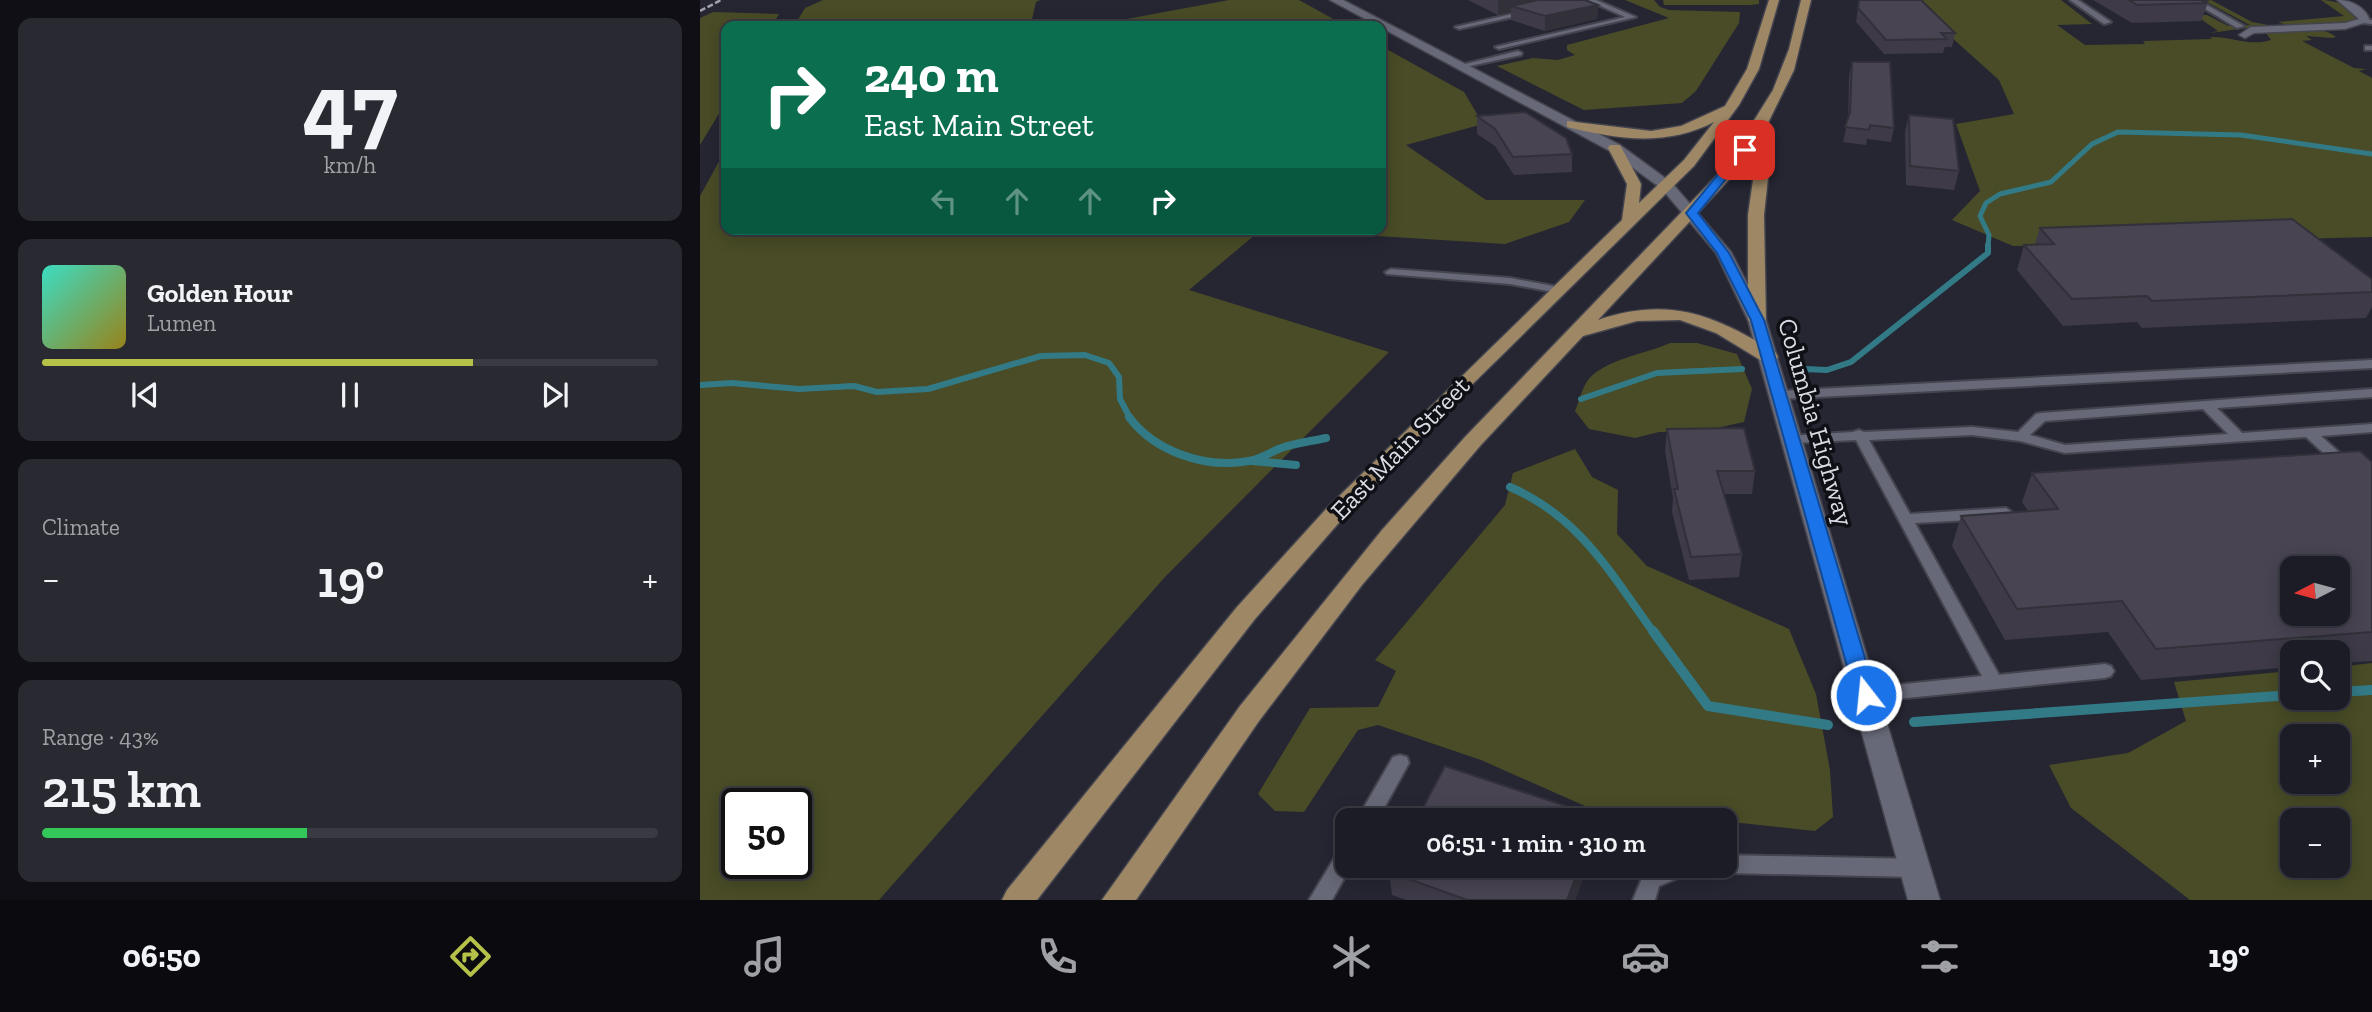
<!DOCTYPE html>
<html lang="en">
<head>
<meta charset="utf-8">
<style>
	body { margin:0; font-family:"Zilla Slab",serif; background:#292932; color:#f1f3f6; height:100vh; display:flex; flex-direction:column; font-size:26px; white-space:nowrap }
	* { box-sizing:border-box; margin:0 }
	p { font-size:23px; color:#a0a1a7 }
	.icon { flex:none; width:38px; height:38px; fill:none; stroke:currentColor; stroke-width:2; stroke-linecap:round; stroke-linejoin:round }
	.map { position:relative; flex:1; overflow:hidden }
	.side { display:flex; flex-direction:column; gap:18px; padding:18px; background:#0f0f15; width:700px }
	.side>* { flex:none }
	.top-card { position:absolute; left:21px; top:21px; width:665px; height:214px; border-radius:14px; box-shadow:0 4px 18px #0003,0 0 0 2px #3a3a43; background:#0b6e4f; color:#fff; overflow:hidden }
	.needle { width:46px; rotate:264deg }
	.controls { position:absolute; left:1580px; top:556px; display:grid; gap:14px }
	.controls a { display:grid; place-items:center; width:70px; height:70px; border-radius:14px; background:#1c1c26; box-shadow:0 4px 18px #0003,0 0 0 2px #3a3a43; font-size:35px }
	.speed { position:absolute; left:21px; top:788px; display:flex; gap:14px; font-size:35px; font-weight:700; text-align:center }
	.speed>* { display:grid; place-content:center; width:91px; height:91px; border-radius:50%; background:#1c1c26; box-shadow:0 4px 18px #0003,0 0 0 2px #3a3a43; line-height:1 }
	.speed .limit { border:4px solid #111; border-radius:10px; background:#fff; color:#111 }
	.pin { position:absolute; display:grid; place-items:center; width:60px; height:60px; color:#fff; margin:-30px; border-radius:14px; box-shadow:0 4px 10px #0006 }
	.me { position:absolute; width:77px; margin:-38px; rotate:344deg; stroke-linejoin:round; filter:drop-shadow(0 0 5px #0008) }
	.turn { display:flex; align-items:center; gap:24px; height:147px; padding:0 28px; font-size:32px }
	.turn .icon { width:91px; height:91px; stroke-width:2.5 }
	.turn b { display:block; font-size:49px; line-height:60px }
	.lanes { display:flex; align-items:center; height:66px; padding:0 28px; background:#0003; justify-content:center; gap:35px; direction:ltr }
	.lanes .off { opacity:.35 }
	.big { font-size:52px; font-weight:600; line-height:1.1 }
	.side .widget { flex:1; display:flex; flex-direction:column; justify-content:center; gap:10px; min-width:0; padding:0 24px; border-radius:14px; background:#292932 }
	.side .dial { align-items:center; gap:0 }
	.dial b { font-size:91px; line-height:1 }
	.song { display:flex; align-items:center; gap:21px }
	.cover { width:84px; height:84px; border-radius:10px; background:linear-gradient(135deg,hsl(170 70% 55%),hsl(50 70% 35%)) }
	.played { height:7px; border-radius:4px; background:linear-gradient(90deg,#b6c149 70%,#3a3a43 70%) }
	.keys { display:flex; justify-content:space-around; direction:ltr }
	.heat { display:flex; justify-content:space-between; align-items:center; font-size:38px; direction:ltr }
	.charge { height:10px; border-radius:5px; background:linear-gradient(90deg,#34c759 43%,#3a3a43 0) }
	.trip { position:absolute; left:635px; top:808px; width:402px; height:70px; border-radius:14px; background:#1c1c26; box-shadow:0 4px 18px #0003,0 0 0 2px #3a3a43; font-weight:600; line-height:70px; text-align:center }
	.tabs { display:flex; height:112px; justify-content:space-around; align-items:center; background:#0b0b0f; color:#a0a1a7 }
	.tabs .icon { width:49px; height:49px }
	.tabs .current { color:#b6c149 }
	.tabs b { font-size:32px; color:#f1f3f6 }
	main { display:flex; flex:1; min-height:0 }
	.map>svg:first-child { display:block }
	.green { fill:#494c26; fill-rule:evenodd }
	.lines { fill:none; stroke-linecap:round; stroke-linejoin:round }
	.stream-far3 { stroke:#337a87; stroke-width:5 }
	.stream-far2 { stroke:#337a87; stroke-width:6 }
	.stream-far1 { stroke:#337a87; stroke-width:8 }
	.stream { stroke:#337a87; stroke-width:10 }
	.lane-casing { stroke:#44444f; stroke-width:4 }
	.street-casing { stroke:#44444f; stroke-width:3 }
	.secondary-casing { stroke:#44444f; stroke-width:3 }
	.primary-casing { stroke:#44444f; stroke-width:3 }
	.lane { fill:#686978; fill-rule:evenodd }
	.street { fill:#686978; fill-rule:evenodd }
	.secondary { fill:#686978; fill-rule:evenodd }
	.primary { fill:#9d8765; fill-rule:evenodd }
	.rail { stroke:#a2a2ad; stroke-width:2.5; stroke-dasharray:6 2.5; stroke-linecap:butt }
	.wall { fill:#3e3a47 }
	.shaded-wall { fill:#323039 }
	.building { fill:#484452; stroke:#323039; stroke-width:2; fill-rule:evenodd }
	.route { fill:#1a73e8; stroke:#114b97; stroke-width:2 }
	.labels { text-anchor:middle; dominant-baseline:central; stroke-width:7; stroke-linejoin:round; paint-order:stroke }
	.street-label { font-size:26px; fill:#dbdce5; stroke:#0f1015 }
</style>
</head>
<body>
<main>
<section class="side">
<div class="widget dial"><b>47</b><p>km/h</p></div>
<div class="widget">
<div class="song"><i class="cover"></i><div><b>Golden Hour</b><p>Lumen</p></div></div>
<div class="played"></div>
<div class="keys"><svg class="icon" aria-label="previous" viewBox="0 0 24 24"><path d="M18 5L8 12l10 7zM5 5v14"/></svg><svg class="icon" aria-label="pause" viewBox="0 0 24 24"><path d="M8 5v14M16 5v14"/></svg><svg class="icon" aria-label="next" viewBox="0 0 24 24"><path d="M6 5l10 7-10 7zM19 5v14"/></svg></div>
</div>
<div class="widget"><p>Climate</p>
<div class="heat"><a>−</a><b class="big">19°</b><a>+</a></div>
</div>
<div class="widget"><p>Range · 43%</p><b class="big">215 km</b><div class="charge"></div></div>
</section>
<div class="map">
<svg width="1672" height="900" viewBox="0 0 1672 900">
	<rect width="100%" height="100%" fill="#262633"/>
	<!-- green -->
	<path class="green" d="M123,0H340L336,2L332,19L342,26H94L105,8Z
		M529,0H599L646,26H389Z
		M925,0H954L960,7L969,10L1040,12L1039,23L996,91L982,103L884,110L797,66L833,58L858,60L875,55L867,50V45L969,18Z
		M963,0H1059V4L1050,5H964Z
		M1210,0H1361L1392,24L1357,25L1385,45L1445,44L1443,41L1512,39L1510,37C1530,36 1551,47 1571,40L1566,33L1569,32C1588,32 1621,24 1636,37L1632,38L1606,36L1612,40L1602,41L1654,68L1666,69L1659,71L1672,78V237L1313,246L1252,220L1280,191L1256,124L1314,114L1299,80Z
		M1503,0H1511L1552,22L1568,25L1510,33L1518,31L1495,15H1507L1528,26L1550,25Z
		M1621,0C1635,0 1651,6 1656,19C1638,29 1597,30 1578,22L1644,16Z
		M13,12L79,14L72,26H26V102L0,145V18Z
		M681,46L764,92L783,124L706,145L786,200H885L869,222L805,244L564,229H681Z
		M26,149V229H562L489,290L689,352L465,577L179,900H0V196ZM37,803H96V863H37Z
		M970,343H997L1037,354L1052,389L1044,422L1003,431L959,432L935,438L889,429L875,411C879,402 882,388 888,380C905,359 946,354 970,343Z
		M875,449L892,477L918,490L917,534L947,566L1089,629L1116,694L1130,770L1133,817L1115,831L885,806L781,760L678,725L658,730L604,812L575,811L558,794L610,708L678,707L696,671L675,660L805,505L813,473Z
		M1672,663V900H1490L1371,808L1349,765L1428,753L1486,721L1474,682L1592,671V698H1638V667ZM1592,737H1638V782H1592ZM1592,821H1638V866H1592Z"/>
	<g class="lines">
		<!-- stream-far3 -->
		<path class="stream-far3" d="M1288,247L1289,235L1280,216L1286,203L1300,194L1351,182L1392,144L1418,132L1541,135L1672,154"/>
		<!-- stream-far2 -->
		<path class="stream-far2" d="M1104,369L1127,370L1151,362L1288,253V245
			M0,385L32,383L99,389L154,386L177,392L228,389L341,356L385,355L409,363L419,377L420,399L430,418
			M881,399L957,373L1042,369"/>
		<!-- stream-far1 -->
		<path class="stream-far1" d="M429,417C455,452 506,469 549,461C561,459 572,451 584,447C597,443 612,441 626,438
			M552,461L596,465
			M810,487C880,517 911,574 954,633"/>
		<!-- stream -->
		<path class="stream" d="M953,631L1008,706L1128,725
			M1638,692L1672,690
			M1214,722L1592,695"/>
		<!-- lane casing -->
		<g class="lane-casing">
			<path id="lane" d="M887,0H896L936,17L799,49L795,47L925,17Z
				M1370,0H1378L1411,22L1404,24Z
				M1490,0H1498L1544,26L1537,28Z
				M829,10L831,13L759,29L755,27Z
				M1665,19L1672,20V24L1662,23Z
				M1665,46H1672V50H1665Z
				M818,51L822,53L821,55L761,68L757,66Z
				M691,269L810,278L859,287L865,290L859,293L810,284L687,274L685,272Z
				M1672,360V368L1080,399L1073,395L1080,391Z
				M1672,389V397L1517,408L1542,433L1672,424V432L1621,436L1672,482V495L1667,493L1606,437L1365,453L1320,441L1272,435L1169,440L1210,514L1306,508L1313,513L1306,518L1215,523L1299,675L1405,664L1411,666L1414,671L1411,676L1405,678L1166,702L1160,700L1157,695L1160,690L1166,688L1282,676L1156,440L1093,443L1086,439L1088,436L1153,432L1159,430L1164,432L1272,427L1318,432L1336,414L1341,413ZM1503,409L1528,434L1365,445L1330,435L1345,421Z
				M700,755L707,757L709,763L677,821H656L693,757Z
				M648,844V866H651L632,900H609L641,847Z
				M1026,855L1215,859L1222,861L1225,868L1222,875L1215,877L1026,873L1019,871L1017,866H1026Z
				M960,866H993L990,873L959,886L955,900H933L944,873Z"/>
		</g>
		<!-- street casing -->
		<g class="street-casing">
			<path id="street" d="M1637,0C1651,0 1666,7 1670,21L1645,29L1554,33L1545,38L1539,35L1551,27L1645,23L1659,19Z"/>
		</g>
		<!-- secondary casing -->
		<g class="secondary-casing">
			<path id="secondary" d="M630,0H643L920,145L972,183L1031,252L1066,320L1240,900H1208L1048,320L1016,253L962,189L910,151Z"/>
		</g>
		<!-- primary casing -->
		<g class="primary-casing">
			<path id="primary" d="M1069,0H1079L1059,69L1039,105L994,166L735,421L643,518L555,619L337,900H302L307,890L537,607L627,508L922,220L927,184L908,148L910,145H920L941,184L939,203L984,160L1014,122C966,147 917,139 867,127V121L951,131L981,126L1025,106L1047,69Z
				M1101,0H1111L1094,70L1066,127L1070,159L1064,215L1066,320L1057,325L1048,320V215L1056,159L1055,144L1035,173L898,320C969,296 1015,315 1076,353L1078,357L1076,361H1062L1016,333L980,320L937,321L883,336L780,446L662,585L559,721L436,900H402L540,706L682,530L765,437L1025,167L1073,90L1089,49Z"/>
		</g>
		<!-- lane -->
		<use href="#lane" class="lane"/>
		<!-- street -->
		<use href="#street" class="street"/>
		<!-- secondary -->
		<use href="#secondary" class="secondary"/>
		<!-- primary -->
		<use href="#primary" class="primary"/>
		<!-- rail -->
		<path class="rail" d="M0,11L21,0"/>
	</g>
	<!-- wall -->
	<path class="wall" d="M768,0H885L898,5L897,19L845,31L811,20V12L798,15Z
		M1159,0H1189L1255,33L1252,47H1245L1243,53L1184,54L1156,22Z
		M1393,0H1509L1501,21L1432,23Z
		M1152,62L1194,128L1191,142L1167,139L1166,145L1143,142L1148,119L1149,76Z
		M1209,115L1259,171L1254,190L1206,185L1205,132Z
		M777,116L872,154V172L814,175L795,146L777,134Z
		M1340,228L1672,279V307L1666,318L1442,328L1437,322L1363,326L1317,270L1324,245L1335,244Z
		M967,429L1055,471L1052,494H1024L1042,554L1039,577L989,580L972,512L973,498L965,451Z
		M1672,462V661L1638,663V653H1592V667L1441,680L1408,632L1305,640L1252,546L1261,516L1328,511L1322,502L1332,473Z
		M692,866H888L875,900H706L692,895L689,872Z"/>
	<!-- shaded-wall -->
	<path class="shaded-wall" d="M798,0H854L811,6V12L798,15Z
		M898,5L897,19L845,31V16Z
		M880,866H888L875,900H867Z"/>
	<!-- building -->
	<path class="building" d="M838,0H885L898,5L845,16L811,6Z
		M1159,0H1221L1255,33H1241L1247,39L1186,40L1158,8Z
		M1429,0H1509L1503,1L1507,3L1437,5Z
		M1152,62H1190L1194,128L1170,125L1169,130L1145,127L1150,112Z
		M825,112L866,138L872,154L813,157L795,129L777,116Z
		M1209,115L1253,119L1259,171L1210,166Z
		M1592,219L1672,279V292L1452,301L1447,296L1372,299L1324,245L1354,244L1340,228Z
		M1044,428L1055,471H1017L1042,554L991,557L974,489H978L967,429Z
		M1660,451L1672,462V632L1456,649L1422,601L1317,609L1261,516L1358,509L1332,473ZM1592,569H1638V614H1592Z
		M745,766L899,817L898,821H716Z
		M692,866H880L867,900H767L689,872Z"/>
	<!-- route -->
	<path class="route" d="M1041,147L1050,150L998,213L1029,253L1064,320L1176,695L1173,701H1158L1155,695L1051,320L1017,253L986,213Z"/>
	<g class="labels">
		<!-- street labels -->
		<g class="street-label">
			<text transform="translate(1116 422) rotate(74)">Columbia Highway</text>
			<text transform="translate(700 448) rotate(-46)">East Main Street</text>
		</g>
	</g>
</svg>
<div class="controls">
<a><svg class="needle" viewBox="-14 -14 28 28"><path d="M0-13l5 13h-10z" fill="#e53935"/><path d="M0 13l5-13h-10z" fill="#a0a1a7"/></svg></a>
<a><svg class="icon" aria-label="search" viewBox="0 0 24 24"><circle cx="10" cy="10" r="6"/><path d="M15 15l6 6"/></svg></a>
<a>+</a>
<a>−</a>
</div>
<div class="speed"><div class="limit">50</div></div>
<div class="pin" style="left:1045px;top:150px;background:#d93025"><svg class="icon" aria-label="arrive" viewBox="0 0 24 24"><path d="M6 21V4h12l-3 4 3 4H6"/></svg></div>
<svg class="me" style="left:1166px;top:695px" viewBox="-20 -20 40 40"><circle r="17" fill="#1a73e8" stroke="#fff" stroke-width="3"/><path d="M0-11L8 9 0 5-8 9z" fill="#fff"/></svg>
<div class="trip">06:51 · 1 min · 310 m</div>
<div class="top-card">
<div class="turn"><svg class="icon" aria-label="right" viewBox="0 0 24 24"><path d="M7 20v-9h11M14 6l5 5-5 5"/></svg><div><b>240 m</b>East Main Street</div></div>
<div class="lanes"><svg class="icon off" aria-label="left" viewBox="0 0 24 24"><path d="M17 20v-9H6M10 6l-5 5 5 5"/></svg><svg class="icon off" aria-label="ahead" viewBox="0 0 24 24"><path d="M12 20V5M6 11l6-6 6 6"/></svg><svg class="icon off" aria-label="ahead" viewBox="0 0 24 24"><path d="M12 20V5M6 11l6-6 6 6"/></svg><svg class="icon" aria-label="right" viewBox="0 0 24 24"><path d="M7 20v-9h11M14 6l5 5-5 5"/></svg></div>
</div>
</div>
</main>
<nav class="tabs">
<b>06:50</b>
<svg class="icon current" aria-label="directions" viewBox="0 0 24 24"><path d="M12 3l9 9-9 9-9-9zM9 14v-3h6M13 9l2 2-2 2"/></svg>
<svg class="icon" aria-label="music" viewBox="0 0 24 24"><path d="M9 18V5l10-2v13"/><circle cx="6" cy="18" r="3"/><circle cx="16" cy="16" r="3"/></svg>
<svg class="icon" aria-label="phone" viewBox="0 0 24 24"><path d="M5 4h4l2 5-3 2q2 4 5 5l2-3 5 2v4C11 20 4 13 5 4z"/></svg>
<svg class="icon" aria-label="climate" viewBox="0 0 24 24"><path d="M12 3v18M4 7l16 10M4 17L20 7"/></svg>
<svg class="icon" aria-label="car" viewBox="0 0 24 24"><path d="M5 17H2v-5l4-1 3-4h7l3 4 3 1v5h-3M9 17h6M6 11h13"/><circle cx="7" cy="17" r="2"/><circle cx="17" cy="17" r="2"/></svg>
<svg class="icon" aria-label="filters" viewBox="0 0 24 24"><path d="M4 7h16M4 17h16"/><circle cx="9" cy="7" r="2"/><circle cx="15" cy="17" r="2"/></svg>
<b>19°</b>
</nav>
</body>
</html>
